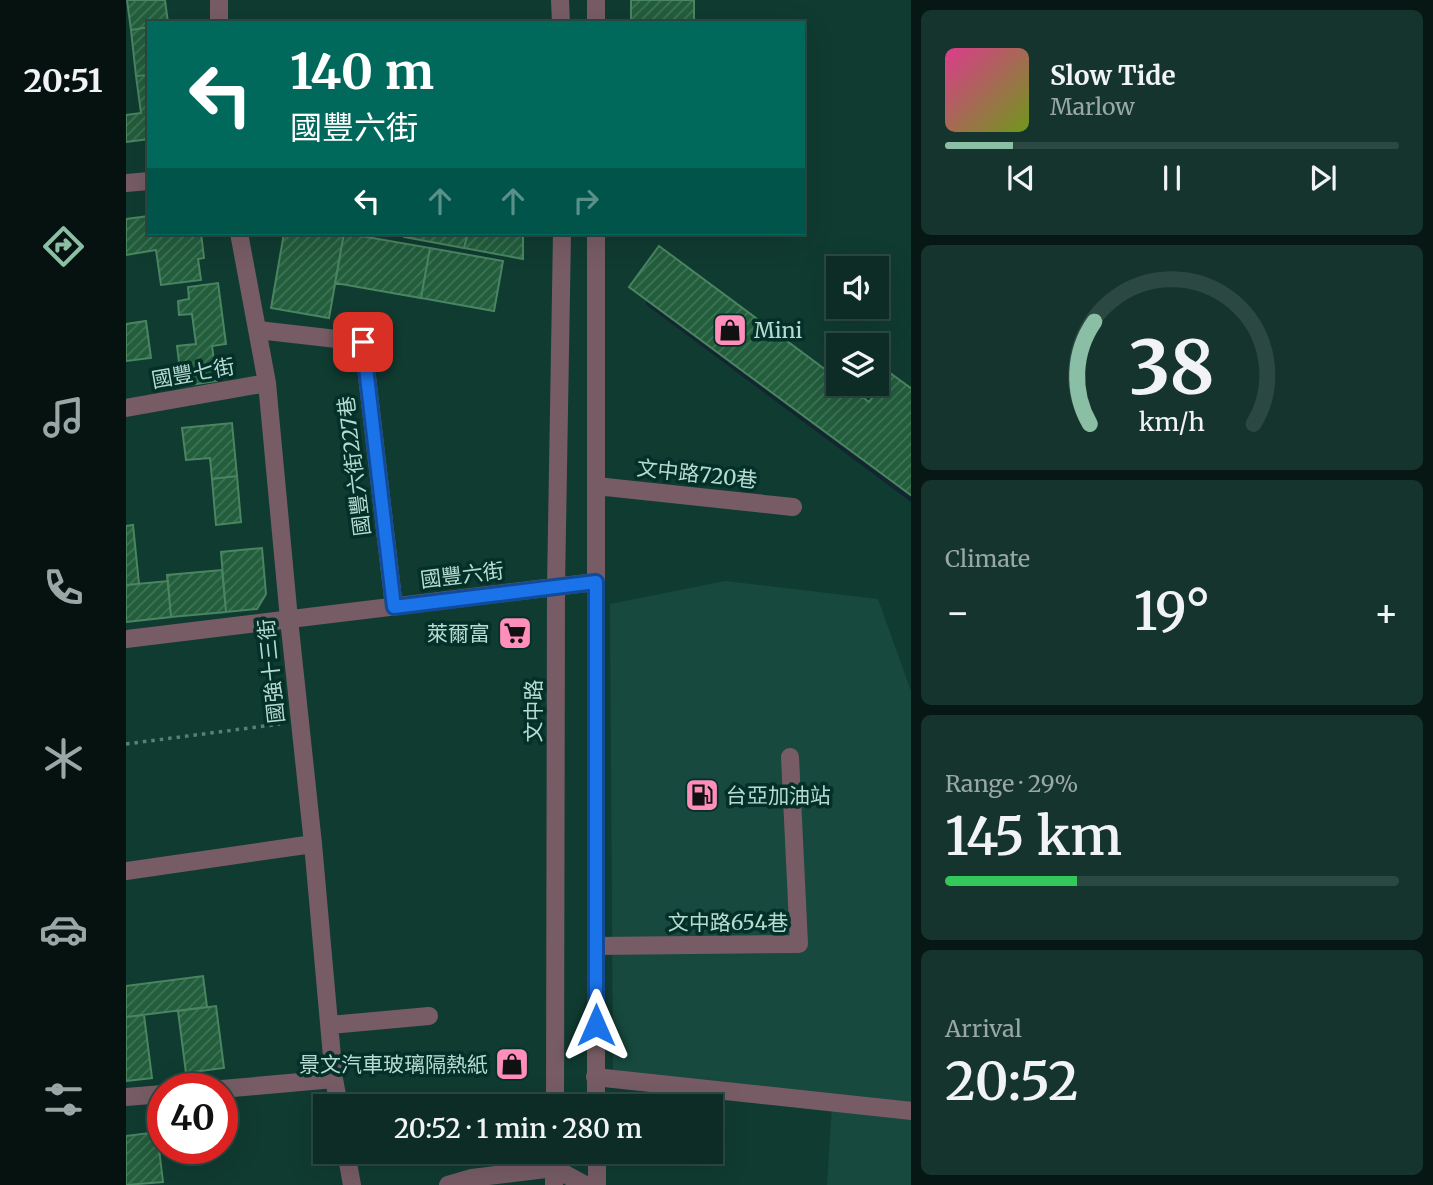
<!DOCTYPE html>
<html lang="en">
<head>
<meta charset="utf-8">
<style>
	body { margin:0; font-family:Merriweather,"Noto Sans TC",serif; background:#15342d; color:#f1f3f6; height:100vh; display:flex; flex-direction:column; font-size:26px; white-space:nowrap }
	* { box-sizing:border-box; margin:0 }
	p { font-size:23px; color:#9aa7a7 }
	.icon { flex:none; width:38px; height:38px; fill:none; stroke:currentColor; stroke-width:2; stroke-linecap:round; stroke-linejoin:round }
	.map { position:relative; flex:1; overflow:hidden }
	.side { display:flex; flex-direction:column; gap:10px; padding:10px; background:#071814; width:522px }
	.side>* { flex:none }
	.top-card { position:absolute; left:21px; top:21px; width:658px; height:214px; border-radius:0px; box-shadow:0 7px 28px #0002,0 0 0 2px #2c4842; background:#00695c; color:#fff; overflow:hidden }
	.controls { position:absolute; left:700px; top:256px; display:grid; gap:14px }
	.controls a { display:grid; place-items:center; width:63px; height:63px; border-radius:0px; background:#0c2c25; box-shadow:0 7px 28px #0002,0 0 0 2px #2c4842; font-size:35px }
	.speed { position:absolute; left:21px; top:1073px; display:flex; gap:14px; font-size:35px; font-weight:700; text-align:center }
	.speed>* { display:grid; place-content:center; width:91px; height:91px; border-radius:50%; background:#0c2c25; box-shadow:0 7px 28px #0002,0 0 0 2px #2c4842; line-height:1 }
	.speed .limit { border:10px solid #d22; background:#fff; color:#111 }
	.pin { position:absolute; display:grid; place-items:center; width:60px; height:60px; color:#fff; margin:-30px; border-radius:14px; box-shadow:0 4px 10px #0006 }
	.me { position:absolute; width:77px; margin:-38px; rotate:0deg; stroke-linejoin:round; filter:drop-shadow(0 0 5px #0008) }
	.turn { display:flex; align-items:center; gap:24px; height:147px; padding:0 28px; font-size:32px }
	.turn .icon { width:91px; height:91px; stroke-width:2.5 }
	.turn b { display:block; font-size:49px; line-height:60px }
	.lanes { display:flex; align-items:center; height:66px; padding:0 28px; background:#0003; justify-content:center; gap:35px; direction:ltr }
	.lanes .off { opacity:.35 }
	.big { font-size:52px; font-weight:600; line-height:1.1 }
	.side .card { flex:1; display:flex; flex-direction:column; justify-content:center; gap:10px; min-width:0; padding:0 24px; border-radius:10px; background:#15342d }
	.side .dial { align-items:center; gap:0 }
	.dial svg { height:182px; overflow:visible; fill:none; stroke:#2c4842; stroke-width:7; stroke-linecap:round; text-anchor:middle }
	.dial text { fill:#f1f3f6; stroke:none }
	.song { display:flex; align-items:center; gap:21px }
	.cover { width:84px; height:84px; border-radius:10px; background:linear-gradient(135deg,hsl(330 70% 55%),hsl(80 70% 35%)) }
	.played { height:7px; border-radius:4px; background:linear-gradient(90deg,#8abfa5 15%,#2c4842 15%) }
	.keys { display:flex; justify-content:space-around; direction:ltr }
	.heat { display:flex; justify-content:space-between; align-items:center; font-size:38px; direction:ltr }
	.charge { height:10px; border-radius:5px; background:linear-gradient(90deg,#34c759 29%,#2c4842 0) }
	.trip { position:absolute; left:187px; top:1094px; width:410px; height:70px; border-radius:0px; background:#0c2c25; box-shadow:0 7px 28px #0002,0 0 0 2px #2c4842; font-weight:600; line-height:70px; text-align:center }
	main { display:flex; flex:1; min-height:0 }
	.tabs { display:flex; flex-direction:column; width:126px; justify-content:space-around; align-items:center; background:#05120f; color:#9aa7a7 }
	.tabs .icon { width:49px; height:49px }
	.tabs .active { color:#8abfa5 }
	.tabs b { font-size:32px; color:#f1f3f6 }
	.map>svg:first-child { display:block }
	.built { fill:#17493e }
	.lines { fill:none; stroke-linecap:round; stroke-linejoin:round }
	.stream { stroke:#132630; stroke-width:6 }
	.building { fill:url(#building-hatch); stroke:#4a8561; stroke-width:2 }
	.path { stroke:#598076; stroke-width:3.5; stroke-dasharray:3.5 5; stroke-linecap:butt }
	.minor { stroke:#775c65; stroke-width:18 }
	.route-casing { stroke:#114b97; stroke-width:18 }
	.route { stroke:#1a73e8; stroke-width:12 }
	.labels { text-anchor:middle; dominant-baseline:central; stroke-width:7; stroke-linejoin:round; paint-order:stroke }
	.poi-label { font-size:21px; fill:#b7dbd1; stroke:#033028; text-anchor:start }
	.street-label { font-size:21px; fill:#b7dbd1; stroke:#033028 }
</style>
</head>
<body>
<main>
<nav class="tabs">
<b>20:51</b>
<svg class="icon active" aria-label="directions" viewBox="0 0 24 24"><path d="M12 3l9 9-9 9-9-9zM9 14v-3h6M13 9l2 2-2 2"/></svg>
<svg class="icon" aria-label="music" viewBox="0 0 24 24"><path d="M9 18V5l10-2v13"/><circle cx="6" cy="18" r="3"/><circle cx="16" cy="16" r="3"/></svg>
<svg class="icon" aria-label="phone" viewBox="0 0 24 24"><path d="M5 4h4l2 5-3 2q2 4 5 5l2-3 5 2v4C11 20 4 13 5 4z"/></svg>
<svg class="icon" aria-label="climate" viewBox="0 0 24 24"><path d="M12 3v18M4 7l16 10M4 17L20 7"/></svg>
<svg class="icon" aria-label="car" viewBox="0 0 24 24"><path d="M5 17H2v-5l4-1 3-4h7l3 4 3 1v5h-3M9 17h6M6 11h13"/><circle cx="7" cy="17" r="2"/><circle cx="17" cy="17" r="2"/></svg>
<svg class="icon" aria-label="filters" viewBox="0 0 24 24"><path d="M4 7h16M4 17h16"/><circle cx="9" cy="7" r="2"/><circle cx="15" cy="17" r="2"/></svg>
</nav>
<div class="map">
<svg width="786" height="1185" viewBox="0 0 786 1185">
	<defs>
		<pattern id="building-hatch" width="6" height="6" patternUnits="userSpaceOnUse" patternTransform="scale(1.75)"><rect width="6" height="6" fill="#225d3c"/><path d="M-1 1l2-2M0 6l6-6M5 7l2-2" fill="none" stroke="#407457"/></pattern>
	</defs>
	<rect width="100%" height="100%" fill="#103b31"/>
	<!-- built -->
	<path class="built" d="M599,581L752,599L785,691V1185H701L706,1105L487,1074L484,604Z"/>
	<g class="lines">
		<!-- stream -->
		<path class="stream" d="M523,303L786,499"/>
	</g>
	<!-- building -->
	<path class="building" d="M1,0H39L42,23H23V27L5,30Z
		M505,0H568V23H505Z
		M23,27V75L10,76L5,30Z
		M23,75V139L0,142V115L15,113L10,76Z
		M23,216V233H75L78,258L72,259L75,280L35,285L30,250L0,255V219Z
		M158,233H218L203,318L145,308Z
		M218,233L304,248L295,298L209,283Z
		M278,233H342L338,248L278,237Z
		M342,233H397V259L338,248Z
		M533,246L712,379V383H718L743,402L764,373L786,389V496L503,287Z
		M304,248L377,261L368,311L295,298Z
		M92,283L100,344L86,346L91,381L56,386L51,346L70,344L66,314L53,315L52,301L63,299L62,287Z
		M20,321L25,358L0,361V324Z
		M106,423L111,476L86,479L84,458L60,460L56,428Z
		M111,476L115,522L90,525L86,479Z
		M7,525L13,584L0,585V526Z
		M136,548L140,594L131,609L100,612L95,552Z
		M96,570L100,612L45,617L41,575Z
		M42,581L45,617L0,622V585Z
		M77,976L81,1007L0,1017V986Z
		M90,1006L98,1068L60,1073L52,1011Z
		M18,1015L26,1078L0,1081V1017Z
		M31,1132L37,1182L0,1185V1136Z"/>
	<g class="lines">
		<!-- path -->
		<path class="path" d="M0,744L154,724"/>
		<!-- minor -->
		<path class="minor" d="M93,0V23
			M434,0L435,23
			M470,23V0
			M0,183L23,181
			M113,233L141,383L163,619L187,844L208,1079L213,1106
			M132,330L237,342L268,607
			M0,408L141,383
			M470,486L667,507
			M0,639L469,582
			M0,871L187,844
			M470,946L673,944L664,757
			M204,1025L303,1016
			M469,1077L786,1111
			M96,1089L208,1079
			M0,1097L37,1094
			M429,1106L430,587L436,233
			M470,1106V233
			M220,1152L226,1185
			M471,1152V1185
			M428,1168L459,1185
			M322,1185L346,1178L428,1168
			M428,1185V1152"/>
	</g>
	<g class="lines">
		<!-- route casing -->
		<g class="route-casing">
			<path id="route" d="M237,342L268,607L470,582V1025"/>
		</g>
		<!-- route -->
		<use href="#route" class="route"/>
	</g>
	<!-- icons -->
	<defs>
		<g id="shop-square" transform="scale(1.75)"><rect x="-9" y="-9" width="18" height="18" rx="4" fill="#ff8eba" stroke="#033028"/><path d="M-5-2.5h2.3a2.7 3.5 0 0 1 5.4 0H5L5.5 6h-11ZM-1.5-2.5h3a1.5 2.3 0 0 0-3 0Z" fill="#111"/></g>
		<g id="supermarket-square" transform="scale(1.75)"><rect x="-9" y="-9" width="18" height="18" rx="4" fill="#ff8eba" stroke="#033028"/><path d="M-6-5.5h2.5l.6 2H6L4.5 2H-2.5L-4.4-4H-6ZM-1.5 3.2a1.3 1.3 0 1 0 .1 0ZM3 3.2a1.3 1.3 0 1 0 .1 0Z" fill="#111"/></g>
		<g id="fuel-square" transform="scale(1.75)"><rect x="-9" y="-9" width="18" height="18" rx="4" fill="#ff8eba" stroke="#033028"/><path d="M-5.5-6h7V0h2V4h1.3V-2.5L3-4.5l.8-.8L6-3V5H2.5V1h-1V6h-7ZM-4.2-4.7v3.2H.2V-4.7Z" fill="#111"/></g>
	</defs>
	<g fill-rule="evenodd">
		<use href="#shop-square" x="604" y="330"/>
		<use href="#supermarket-square" x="389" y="633"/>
		<use href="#fuel-square" x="576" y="795"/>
		<use href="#shop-square" x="386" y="1064"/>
	</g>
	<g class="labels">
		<!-- poi labels -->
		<g class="poi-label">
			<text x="628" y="330">Mini</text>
			<text x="364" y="633" text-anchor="end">萊爾富</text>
			<text x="600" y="795">台亞加油站</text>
			<text x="362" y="1064" text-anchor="end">景文汽車玻璃隔熱紙</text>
		</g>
		<!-- street labels -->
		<g class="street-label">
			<text transform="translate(67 373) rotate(-10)">國豐七街</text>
			<text transform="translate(228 466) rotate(-97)">國豐六街227巷</text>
			<text transform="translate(571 474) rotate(6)">文中路720巷</text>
			<text transform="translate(336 575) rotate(-7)">國豐六街</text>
			<text transform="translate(145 671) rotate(-96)">國強十三街</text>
			<text transform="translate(407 711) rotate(-90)">文中路</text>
			<text x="602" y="922">文中路654巷</text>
		</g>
	</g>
</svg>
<div class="controls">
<a><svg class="icon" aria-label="sound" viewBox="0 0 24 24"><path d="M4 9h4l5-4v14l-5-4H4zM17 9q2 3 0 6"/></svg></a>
<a><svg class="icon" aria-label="layers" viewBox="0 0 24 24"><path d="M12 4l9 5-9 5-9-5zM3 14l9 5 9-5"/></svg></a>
</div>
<div class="speed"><div class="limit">40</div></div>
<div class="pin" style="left:237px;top:342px;background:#d93025"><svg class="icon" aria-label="arrive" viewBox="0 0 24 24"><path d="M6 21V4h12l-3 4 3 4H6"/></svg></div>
<svg class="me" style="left:470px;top:1025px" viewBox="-20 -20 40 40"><path d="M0-17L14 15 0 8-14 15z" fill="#1a73e8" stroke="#fff" stroke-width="4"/></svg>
<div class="trip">20:52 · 1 min · 280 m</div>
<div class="top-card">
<div class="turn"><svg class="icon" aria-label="left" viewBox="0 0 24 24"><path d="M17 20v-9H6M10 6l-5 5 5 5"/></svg><div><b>140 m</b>國豐六街</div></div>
<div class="lanes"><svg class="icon" aria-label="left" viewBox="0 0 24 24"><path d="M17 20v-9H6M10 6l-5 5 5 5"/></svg><svg class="icon off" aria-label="ahead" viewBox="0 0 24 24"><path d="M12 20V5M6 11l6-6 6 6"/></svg><svg class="icon off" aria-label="ahead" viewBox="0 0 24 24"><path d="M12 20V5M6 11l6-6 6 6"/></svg><svg class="icon off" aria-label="right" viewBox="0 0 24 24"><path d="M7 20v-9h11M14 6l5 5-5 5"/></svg></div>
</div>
</div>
<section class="side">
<div class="card">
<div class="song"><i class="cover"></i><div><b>Slow Tide</b><p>Marlow</p></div></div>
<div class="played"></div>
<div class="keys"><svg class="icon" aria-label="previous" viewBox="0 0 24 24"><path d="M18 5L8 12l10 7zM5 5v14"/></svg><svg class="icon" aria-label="pause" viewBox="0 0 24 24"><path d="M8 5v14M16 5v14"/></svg><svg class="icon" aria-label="next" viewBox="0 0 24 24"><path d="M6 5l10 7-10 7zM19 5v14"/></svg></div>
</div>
<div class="card dial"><svg viewBox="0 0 100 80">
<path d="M14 69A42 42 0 1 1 86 69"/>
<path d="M14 69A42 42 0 0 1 16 24" stroke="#8abfa5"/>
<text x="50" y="56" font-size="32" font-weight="700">38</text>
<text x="50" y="72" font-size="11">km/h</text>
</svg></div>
<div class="card"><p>Climate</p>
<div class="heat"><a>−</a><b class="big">19°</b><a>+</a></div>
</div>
<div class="card"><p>Range · 29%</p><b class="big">145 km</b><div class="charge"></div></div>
<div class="card"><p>Arrival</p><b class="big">20:52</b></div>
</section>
</main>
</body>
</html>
